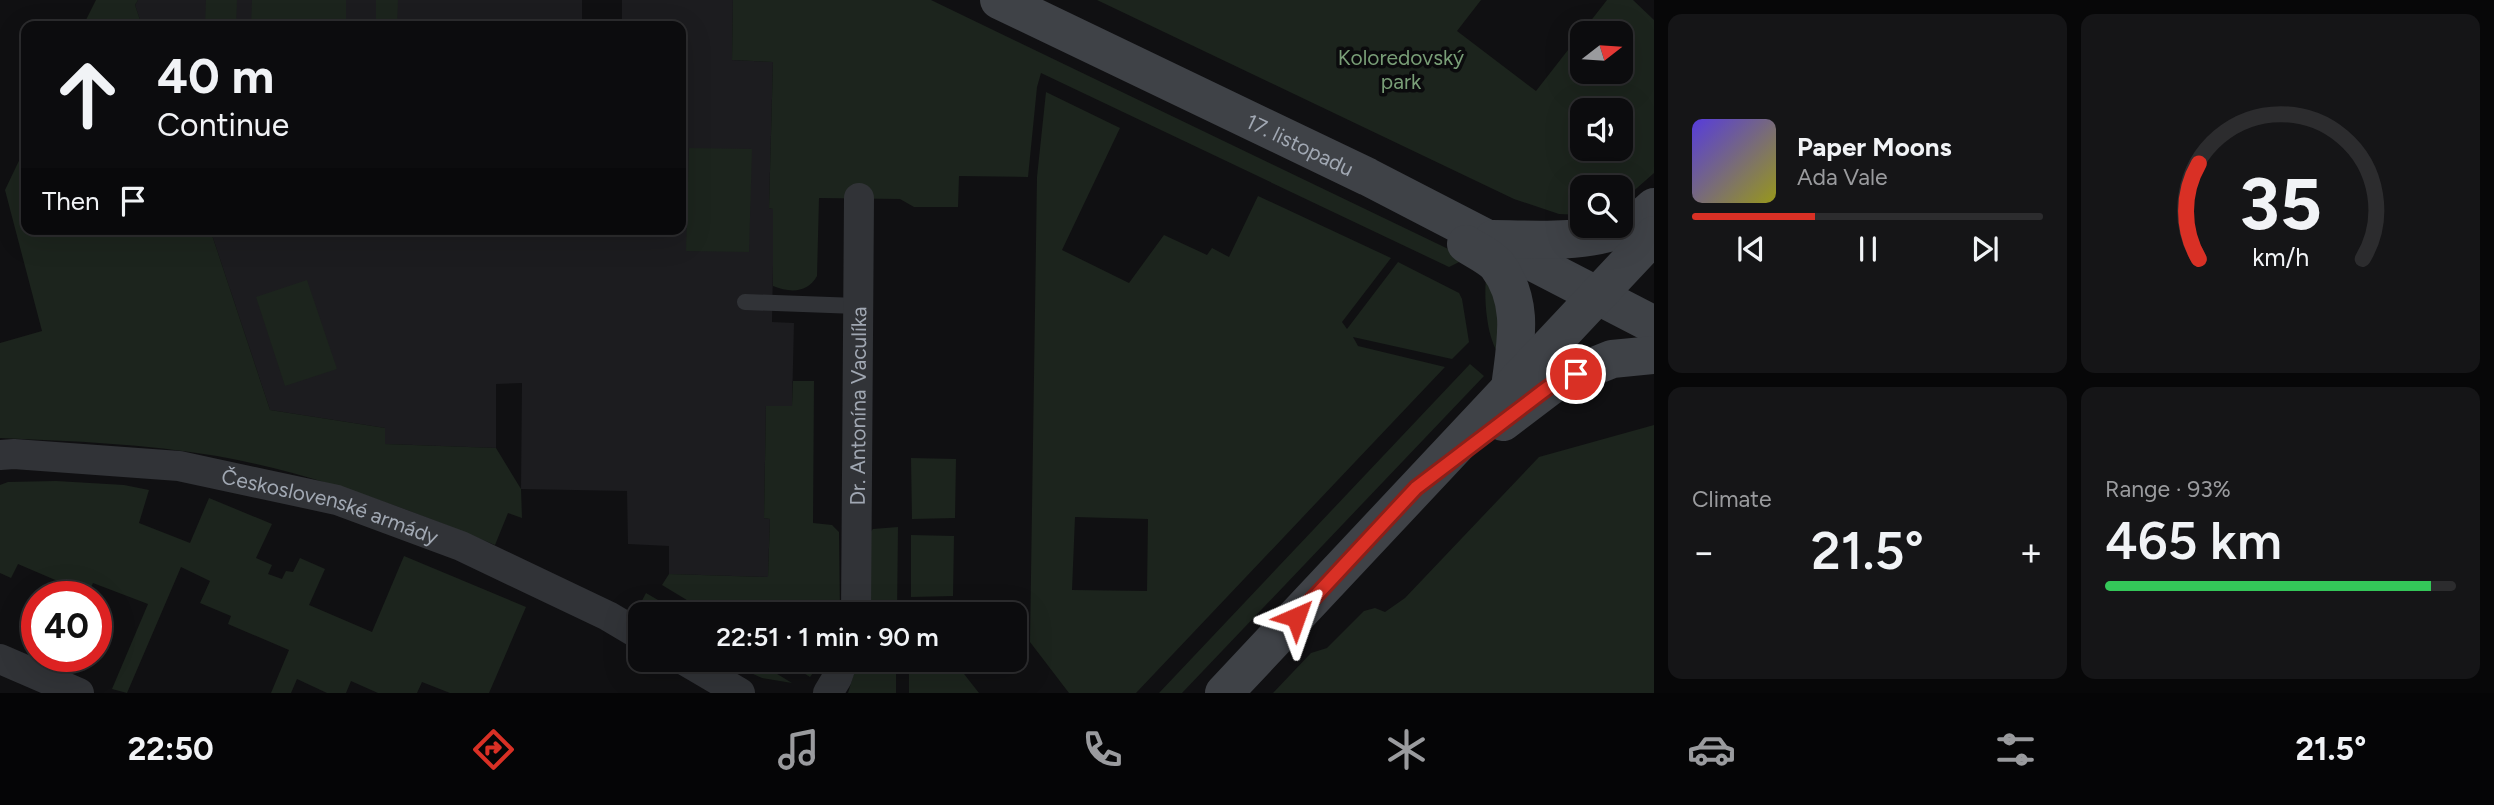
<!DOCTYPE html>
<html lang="en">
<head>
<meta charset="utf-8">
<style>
	body { margin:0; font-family:Figtree,sans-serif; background:#151517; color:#f1f3f6; height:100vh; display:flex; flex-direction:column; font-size:26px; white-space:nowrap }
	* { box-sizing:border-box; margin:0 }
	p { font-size:23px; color:#9a9b9e }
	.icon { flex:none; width:38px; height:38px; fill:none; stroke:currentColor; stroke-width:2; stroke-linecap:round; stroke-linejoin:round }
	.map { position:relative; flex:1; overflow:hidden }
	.sheet { display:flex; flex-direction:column; gap:14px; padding:14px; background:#070708; width:840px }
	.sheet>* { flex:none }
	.top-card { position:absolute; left:21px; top:21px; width:665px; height:214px; border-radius:14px; box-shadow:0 7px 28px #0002,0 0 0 2px #2c2c2e; background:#0c0c0e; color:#f1f3f6; overflow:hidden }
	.needle { width:46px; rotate:73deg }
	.controls { position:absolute; left:1570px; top:21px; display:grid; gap:14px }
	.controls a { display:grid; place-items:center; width:63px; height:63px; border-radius:14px; background:#0c0c0e; box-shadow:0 7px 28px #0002,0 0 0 2px #2c2c2e; font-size:35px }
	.speed { position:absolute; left:21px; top:581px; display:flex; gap:14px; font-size:35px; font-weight:700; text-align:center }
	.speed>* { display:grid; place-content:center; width:91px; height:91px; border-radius:50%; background:#0c0c0e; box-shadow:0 7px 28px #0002,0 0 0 2px #2c2c2e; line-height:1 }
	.speed .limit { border:10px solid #d22; background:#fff; color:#111 }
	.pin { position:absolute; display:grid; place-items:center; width:60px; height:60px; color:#fff; margin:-30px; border:4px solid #fff; border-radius:50%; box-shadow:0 2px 7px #0007 }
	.me { position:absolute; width:77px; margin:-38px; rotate:43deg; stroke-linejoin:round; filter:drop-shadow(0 0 5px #0008) }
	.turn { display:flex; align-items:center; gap:24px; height:147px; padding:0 21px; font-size:32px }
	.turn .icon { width:91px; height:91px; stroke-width:2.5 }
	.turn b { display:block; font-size:49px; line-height:60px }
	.then { display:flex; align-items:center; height:66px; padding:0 21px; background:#0003; gap:14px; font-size:26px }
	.big { font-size:52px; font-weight:600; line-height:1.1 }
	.sheet .widget { flex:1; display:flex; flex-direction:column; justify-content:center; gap:10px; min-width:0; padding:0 24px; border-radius:14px; background:#151517 }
	.sheet .dial { align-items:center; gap:0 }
	.dial svg { height:182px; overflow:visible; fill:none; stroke:#2c2c2e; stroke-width:7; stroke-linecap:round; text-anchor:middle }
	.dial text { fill:#f1f3f6; stroke:none }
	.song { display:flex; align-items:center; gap:21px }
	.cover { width:84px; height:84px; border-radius:10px; background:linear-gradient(135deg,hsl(250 70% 55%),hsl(60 70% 35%)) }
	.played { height:7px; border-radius:4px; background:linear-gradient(90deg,#d93025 35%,#2c2c2e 35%) }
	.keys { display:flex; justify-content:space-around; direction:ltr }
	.heat { display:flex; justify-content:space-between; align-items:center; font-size:38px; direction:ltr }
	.charge { height:10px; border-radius:5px; background:linear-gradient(90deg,#34c759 93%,#2c2c2e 0) }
	.sheet .tiles { flex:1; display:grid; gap:14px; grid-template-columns:repeat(2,1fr) }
	.trip { position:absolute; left:628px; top:602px; width:399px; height:70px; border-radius:14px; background:#0c0c0e; box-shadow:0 7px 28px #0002,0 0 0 2px #2c2c2e; font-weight:600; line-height:70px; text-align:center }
	.tab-bar { display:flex; height:112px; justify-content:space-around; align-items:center; background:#050506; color:#9a9b9e }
	.tab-bar .icon { width:49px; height:49px }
	.tab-bar .selected { color:#d93025 }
	.tab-bar b { font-size:32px; color:#f1f3f6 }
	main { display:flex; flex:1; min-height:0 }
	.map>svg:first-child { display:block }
	.built { fill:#1c1c1f }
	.green { fill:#1c241d; fill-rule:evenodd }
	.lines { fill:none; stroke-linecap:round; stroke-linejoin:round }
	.lane { stroke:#313337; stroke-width:16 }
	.street { stroke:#313337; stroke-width:30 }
	.secondary { stroke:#3f4247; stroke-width:38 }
	.route-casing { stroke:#8d1f18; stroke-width:18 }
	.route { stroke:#d93025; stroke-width:12 }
	.labels { text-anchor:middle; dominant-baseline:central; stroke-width:7; stroke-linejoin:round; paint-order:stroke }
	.park-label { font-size:21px; fill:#799e77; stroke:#0b0b0d }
	.street-label { font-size:21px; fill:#a1a8b3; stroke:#0b0b0d }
</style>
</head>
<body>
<main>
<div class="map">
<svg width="1654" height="693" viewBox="0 0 1654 693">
	<rect width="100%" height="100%" fill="#101012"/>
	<!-- built -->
	<path class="built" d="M138,0H582V23L622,24V0H733L732,60L773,62L769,208L774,209L772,322L794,323L792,406H766L764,518L770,519L768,577L669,574V546L628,544L627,491L521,489L522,383L496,384V448L385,444V428L270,410L210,229H681V26H142L135,5Z"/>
	<!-- green -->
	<path class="green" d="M96,0H138L135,5L142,26H83Z
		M206,0H237L236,26H205Z
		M252,0H346V26H251Z
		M376,0H398L397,26H376Z
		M733,0H931L1467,258L1449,267L1041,73L1037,87L1028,177L959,176L958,207H914L900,199L819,198L817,276C808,293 790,293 773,286V209L769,208L773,62L732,60Z
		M1097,0H1481L1457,31L1536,91L1607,0H1633L1654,20V173L1621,202L1620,187H1582V215L1559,214L1514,199ZM1582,33H1620V72H1582ZM1582,110H1620V149H1582Z
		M1046,92L1120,128L1062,250L1129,283L1164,235L1207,255L1212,248L1229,257L1258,196L1391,258L1342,322L1347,329L1398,262L1459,293L1462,299L1469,342L1452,359L1353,337L1358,346L1445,367L1136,693H1069L1030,642L1037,177ZM1075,517L1148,519L1147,591L1072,590Z
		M26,146V229H210L270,410L385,428V444L496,448L521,489L522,518L508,513L495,545C407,508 312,473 217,456C145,444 73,441 0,438V343L42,331L5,190Z
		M689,148L752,149L749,252L686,251Z
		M1487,271L1495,277L1499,354C1486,337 1483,293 1487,271Z
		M307,280L337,369L285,386L256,297Z
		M1470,364L1484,376L1182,693H1159Z
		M793,381H814L813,523L832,525L839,532L840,614H710L662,585L669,574L768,577L770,519L764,518L766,406H792Z
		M1654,425V693H1273L1311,653L1327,648L1364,611L1375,608L1385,612L1405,598L1539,457Z
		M911,458L956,459L955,518L912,519Z
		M56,481L124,485L149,490L139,523L190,543L209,498L272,524L256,558L272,565L268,574L282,579L286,571L293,572L300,558L325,569L309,605L372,632L404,556L526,607L489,693H450L422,682L417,693H378L351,681L346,693H327L297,679L291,693H271L289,650L228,624L231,616L200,603L210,581L181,567L127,693L112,689L148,604L93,583L88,594L18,564L11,578L0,573V485L8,482Z
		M898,527L897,614H869L867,536L873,529Z
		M911,535L954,536L953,596L911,597Z
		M646,593L682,614H640V617L635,614Z
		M722,660H754L792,683L762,678Z
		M783,660H823L810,677Z
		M858,660H896V693H848Z
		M909,660H953L979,693H909Z"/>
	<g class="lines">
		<!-- lane -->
		<path class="lane" d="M745,302L857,306"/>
		<!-- street -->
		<g class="street">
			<path id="s1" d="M0,455L14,454L179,466L337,500L461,546L608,616L640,635"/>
			<path id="s2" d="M856,614L859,198"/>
			<path d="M0,659L79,693"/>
			<path d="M684,660L740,693"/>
			<path d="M828,693L837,678L843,660"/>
		</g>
		<!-- secondary -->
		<g class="secondary">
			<path id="s3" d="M999,0L1368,177L1654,325"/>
			<path d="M1493,239C1546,239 1613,248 1654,207"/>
			<path d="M1466,244C1475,250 1490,257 1497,265C1526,303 1515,345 1510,388"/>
			<path d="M1503,422L1557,381L1612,359L1654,355"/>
			<path d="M1224,693L1654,235"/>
		</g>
	</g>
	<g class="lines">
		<!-- route casing -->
		<g class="route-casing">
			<path id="route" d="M1296,617L1416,488L1542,392L1557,381L1576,374"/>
		</g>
		<!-- route -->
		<use href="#route" class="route"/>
	</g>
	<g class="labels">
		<!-- park labels -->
		<g class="park-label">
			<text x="1401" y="57">Koloredovský<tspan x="1401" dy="24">park</tspan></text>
		</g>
		<!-- street labels -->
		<g class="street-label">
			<text stroke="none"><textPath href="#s3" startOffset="334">17. listopadu</textPath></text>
			<text stroke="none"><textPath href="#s2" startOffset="208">Dr. Antonína Vaculíka</textPath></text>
			<text stroke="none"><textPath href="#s1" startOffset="336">Československé armády</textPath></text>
		</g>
	</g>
</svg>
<div class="controls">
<a><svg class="needle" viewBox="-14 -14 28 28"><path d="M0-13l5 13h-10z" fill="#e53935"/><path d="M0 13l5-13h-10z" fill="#9a9b9e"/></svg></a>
<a><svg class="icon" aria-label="sound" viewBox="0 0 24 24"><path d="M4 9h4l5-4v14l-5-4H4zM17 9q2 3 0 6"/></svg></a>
<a><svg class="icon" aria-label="search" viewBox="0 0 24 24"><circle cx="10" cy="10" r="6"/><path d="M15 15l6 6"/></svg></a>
</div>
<div class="speed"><div class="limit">40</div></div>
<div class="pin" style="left:1576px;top:374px;background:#d93025"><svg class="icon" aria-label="arrive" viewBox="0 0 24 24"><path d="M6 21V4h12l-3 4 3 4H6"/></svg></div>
<svg class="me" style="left:1296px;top:617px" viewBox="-20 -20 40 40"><path d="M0-17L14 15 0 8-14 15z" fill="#d93025" stroke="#fff" stroke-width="4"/></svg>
<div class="trip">22:51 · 1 min · 90 m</div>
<div class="top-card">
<div class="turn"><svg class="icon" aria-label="ahead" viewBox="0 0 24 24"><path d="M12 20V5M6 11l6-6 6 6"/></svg><div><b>40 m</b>Continue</div></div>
<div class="then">Then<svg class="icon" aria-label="arrive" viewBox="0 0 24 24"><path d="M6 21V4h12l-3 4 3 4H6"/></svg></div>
</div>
</div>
<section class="sheet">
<div class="tiles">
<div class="widget">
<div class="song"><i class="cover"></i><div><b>Paper Moons</b><p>Ada Vale</p></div></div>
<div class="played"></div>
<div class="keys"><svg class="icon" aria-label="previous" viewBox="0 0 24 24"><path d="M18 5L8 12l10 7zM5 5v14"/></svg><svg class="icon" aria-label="pause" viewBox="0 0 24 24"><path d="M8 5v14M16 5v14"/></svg><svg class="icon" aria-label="next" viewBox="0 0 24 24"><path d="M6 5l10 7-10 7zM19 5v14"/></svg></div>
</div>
<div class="widget dial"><svg viewBox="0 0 100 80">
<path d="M14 69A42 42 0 1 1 86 69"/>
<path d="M14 69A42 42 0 0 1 14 27" stroke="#d93025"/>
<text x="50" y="56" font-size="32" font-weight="700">35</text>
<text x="50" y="72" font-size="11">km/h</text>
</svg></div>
<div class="widget"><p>Climate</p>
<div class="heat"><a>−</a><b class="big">21.5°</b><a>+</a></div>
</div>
<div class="widget"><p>Range · 93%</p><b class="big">465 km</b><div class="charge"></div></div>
</div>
</section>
</main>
<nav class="tab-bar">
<b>22:50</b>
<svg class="icon selected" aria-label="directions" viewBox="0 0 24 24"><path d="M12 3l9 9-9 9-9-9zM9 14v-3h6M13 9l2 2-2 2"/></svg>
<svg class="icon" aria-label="music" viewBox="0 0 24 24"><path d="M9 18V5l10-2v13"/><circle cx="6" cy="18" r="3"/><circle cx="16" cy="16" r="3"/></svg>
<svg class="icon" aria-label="phone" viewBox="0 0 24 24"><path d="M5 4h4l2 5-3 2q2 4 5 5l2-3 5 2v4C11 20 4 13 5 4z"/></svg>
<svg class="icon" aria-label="climate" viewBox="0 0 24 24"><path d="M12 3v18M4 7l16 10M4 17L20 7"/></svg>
<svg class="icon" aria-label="car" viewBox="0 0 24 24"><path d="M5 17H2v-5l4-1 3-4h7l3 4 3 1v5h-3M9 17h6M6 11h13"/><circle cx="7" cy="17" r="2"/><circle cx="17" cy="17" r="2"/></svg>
<svg class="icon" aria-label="filters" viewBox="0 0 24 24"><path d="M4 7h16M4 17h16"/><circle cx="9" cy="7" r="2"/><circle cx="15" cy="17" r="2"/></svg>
<b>21.5°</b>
</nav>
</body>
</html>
